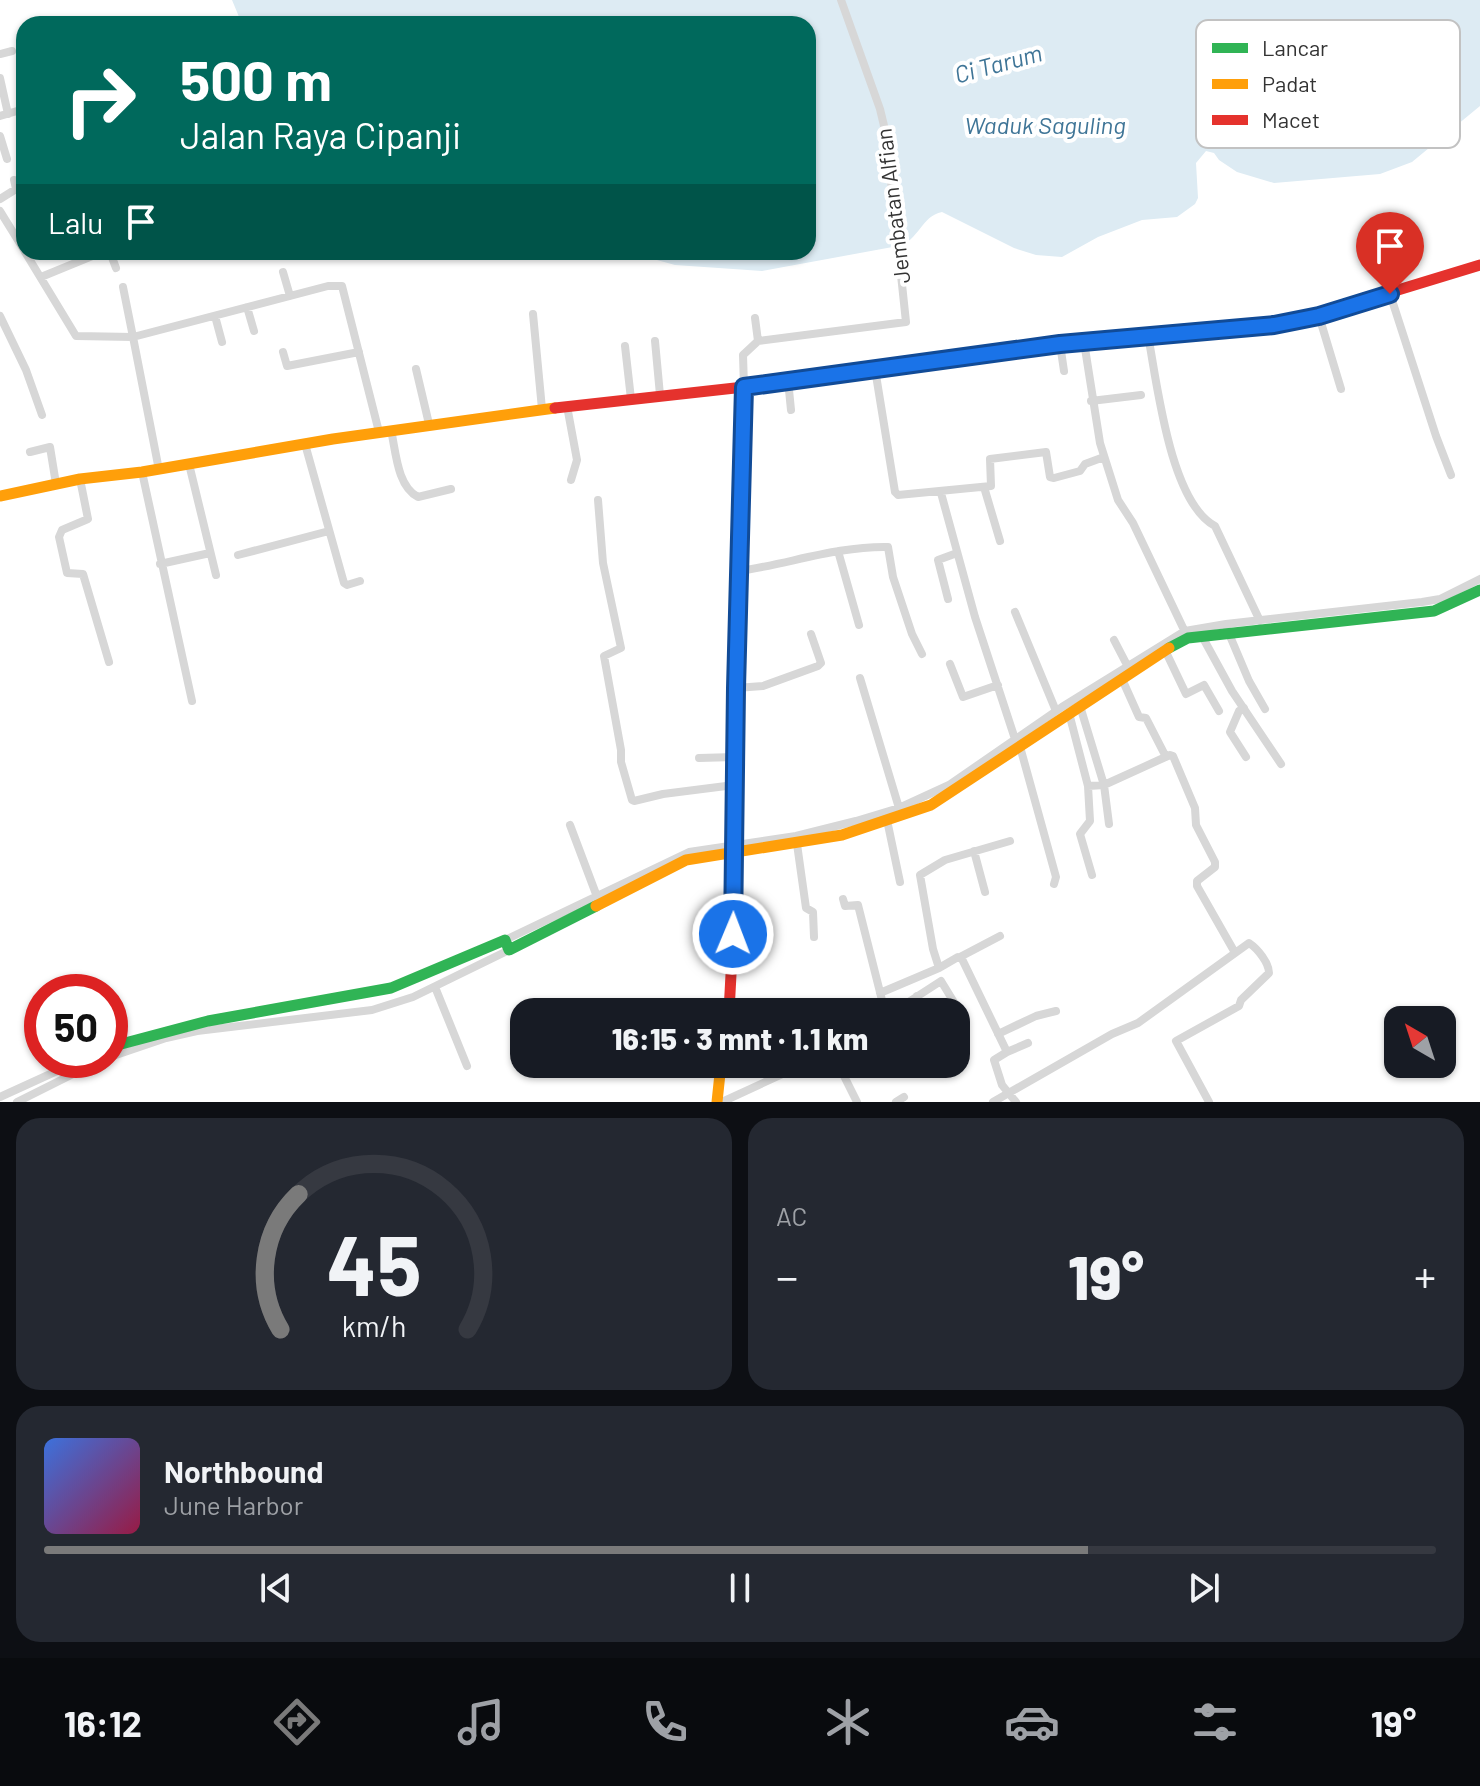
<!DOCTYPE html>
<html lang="id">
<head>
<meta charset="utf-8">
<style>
	body { margin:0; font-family:Barlow,sans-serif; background:#242831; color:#f1f3f6; height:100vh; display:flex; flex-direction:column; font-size:30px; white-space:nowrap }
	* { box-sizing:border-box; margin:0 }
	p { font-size:26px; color:#9ea1a6 }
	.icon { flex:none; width:44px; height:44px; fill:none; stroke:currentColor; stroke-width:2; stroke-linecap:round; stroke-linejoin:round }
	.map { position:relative; height:1102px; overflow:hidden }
	.side { display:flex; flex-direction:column; gap:16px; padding:16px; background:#0d0f14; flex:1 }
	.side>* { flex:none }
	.guide { position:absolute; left:16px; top:16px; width:800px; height:244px; border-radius:24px; box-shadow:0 2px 6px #0004; background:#00695c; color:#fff; overflow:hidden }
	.needle { width:52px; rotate:321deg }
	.fabs { position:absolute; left:1384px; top:1006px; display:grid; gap:16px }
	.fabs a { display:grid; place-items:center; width:72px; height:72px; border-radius:16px; background:#171b24; box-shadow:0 2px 6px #0004; font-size:40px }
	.speed { position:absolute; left:24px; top:974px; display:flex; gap:16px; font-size:40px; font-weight:700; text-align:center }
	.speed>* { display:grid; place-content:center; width:104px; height:104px; border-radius:50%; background:#171b24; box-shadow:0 2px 6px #0004; line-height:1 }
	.speed .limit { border:12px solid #d22; background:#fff; color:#111 }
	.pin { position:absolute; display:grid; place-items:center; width:68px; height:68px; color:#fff; margin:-82px -34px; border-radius:50% 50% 50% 0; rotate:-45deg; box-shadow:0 0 8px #0007 }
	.pin .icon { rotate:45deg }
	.me { position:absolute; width:88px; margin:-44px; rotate:1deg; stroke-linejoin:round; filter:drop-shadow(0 0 6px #0008) }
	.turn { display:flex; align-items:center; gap:28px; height:168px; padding:0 32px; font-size:36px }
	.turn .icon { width:104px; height:104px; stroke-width:2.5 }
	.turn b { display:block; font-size:56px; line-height:68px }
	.then { display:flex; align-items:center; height:76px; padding:0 32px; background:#0003; gap:16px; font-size:30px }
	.big { font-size:60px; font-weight:800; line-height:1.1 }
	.side .widget { flex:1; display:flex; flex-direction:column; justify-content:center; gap:12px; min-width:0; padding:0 28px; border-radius:24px; background:#242831 }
	.side .dial { align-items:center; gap:0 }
	.dial svg { height:208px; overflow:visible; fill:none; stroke:#363941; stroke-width:7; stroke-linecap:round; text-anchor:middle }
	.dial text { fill:#f1f3f6; stroke:none }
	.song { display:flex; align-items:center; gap:24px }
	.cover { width:96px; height:96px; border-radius:12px; background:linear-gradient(135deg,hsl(220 70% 55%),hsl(340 70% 35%)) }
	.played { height:8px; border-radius:4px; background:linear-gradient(90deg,#7a7a7a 75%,#363941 75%) }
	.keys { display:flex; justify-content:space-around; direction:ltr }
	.heat { display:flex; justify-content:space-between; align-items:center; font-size:44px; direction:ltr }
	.side .tiles { flex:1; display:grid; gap:16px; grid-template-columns:1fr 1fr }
	.widget:last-child { grid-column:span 2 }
	.trip { position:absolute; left:510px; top:998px; width:460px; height:80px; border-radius:24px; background:#171b24; box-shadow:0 2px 6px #0004; font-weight:800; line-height:80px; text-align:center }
	.menu { display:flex; height:128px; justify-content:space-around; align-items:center; background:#090b0e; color:#9ea1a6 }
	.menu .icon { width:56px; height:56px }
	.menu .selected { color:#7a7a7a }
	.menu b { font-size:36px; color:#f1f3f6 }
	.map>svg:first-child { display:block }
	.water { fill:#ddebf3 }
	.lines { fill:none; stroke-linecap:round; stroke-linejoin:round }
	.street { stroke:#d7d7d7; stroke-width:8 }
	.fast { stroke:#30b455; stroke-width:11 }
	.slow { stroke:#ff9f0a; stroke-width:11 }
	.jam { stroke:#e5322d; stroke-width:11 }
	.route-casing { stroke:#114b97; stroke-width:20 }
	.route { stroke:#1a73e8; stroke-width:14 }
	.labels { text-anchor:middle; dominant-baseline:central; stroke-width:8; stroke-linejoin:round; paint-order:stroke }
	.street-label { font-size:22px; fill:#333; stroke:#fff }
	.water-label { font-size:24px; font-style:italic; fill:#3f7597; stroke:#fff }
	.key { fill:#fff; stroke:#c2c2c2; stroke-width:2 }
	.key-label { font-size:22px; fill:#333 }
</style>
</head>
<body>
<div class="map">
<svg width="1480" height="1102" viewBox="0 0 1480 1102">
	<rect width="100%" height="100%" fill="#fff"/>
	<!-- water -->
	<path class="water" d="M232,0H1480V106L1412,162L1380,174L1274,183L1237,172L1219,160L1214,153L1206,151L1196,163L1198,198L1195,204L1177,217L1142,220L1098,237L1062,257L1036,255L1014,248L942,212C921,216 919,241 898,246L762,271L675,265L628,252H808V24H242Z"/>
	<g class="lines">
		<!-- street -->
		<path class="street" d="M0,54L12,51
			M0,78L8,114
			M0,116L24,109
			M0,136L7,159
			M0,199L16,189L14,180
			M0,211L24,250
			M25,252L76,336L133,337L159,470
			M110,252L116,268
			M283,272L290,296
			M41,277L102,252
			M123,287L133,337L328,286H342L379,432
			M1390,294L1436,436L1451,475
			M247,307L254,331
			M533,314L542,409
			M0,316L26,370L42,415
			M215,316L222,342
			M1319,316L1341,389
			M755,318L758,341
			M1148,335C1157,383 1170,502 1215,526L1260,621
			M655,341L660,395
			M1084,342L1100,443L1118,500L1133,523L1186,634
			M1060,344L1064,371
			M625,346L631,399
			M283,352L287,366L359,352
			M416,369L429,424
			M875,369L895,492L898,495L991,486L990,459L1046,452L1050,477L1054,478L1080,471L1085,464L1104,457
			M788,380L791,410
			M744,387L743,355L758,341L906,322L886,134L880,109L841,0
			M1091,401L1141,395
			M567,406L577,460L571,480
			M391,430C396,452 397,486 418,497L451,489
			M305,444L344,583L347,585L360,581
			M30,452L50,447L56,484
			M189,464L216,575
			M142,472L192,701
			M80,479L88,519L62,530L59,537L67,573L83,574L109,662
			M984,487L1000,541
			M941,493L975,617L1015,739
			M598,500L603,563L621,648L604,656L621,750V762L632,800L634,801L663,794L734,785
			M838,551L859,625
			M238,555L329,531
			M160,564L210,553
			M739,571C789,564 837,546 888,547L893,577L912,634L922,654
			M948,599L938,560L957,553
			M1015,612L1056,711
			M1227,629L1249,681L1265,709
			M1203,638L1232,691L1281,764
			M1114,640L1127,665
			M1165,650L1186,694L1204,685L1219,711
			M950,664L963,697L998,685
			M860,678L899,808
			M1122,679L1139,717L1146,718L1166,757
			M736,688L763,686L818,666L821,663L811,634
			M1080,706L1104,785L1170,755L1173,756L1195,808L1196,825L1215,862V867L1197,881V886L1234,951
			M1244,708L1239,711L1230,732L1246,757
			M1069,713L1088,786L1090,821L1080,834L1092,875
			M1019,743L1056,877L1054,884
			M699,758L735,757
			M1088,786L1104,785L1109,824
			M887,820L900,882
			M570,825L596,894
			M1010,841L945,860L920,875L933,949L939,968L958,957L962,959L1007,1052L994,1060L1002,1085L1016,1102
			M797,844L806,908L813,912L814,937
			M974,851L985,892
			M843,899L845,906L858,905L885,1012
			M505,940L689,852L796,836L856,821L899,808L949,785L1062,707L1185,631L1226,624L1422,602L1440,599L1480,579
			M960,957L1000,936
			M435,987L467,1066
			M880,993L939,968
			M917,996L924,1012
			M757,1012L783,1003
			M893,1012L941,981L960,1012
			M998,1034L1036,1016L1056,1011
			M1007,1052L1028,1043
			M110,1057L166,1038L197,1031L372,1010L413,997L509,950
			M838,1064L857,1102
			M0,1097L81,1060
			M17,1102L101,1060
			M722,1102L804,1064
			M896,1102L904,1097
			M993,1102L1112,1034L1138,1023L1249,943C1258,949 1269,963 1269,973L1241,1000L1239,1006L1176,1041L1209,1102"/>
		<!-- fast -->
		<path class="fast" d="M1169,648L1188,638L1434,611L1480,590
			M737,655L744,387
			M110,1047L208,1021L391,988L505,940L509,950L596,906"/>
		<!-- slow -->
		<path class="slow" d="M894,367L1060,344L1232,328
			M0,496L80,479L142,472L333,439L555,408
			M596,906L686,860L842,835L931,805L1169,648
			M717,1102L721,1064"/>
		<!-- jam -->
		<path class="jam" d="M1232,328L1293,322L1480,265
			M555,408L744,387L894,367
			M729,1012L734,918L737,655"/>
	</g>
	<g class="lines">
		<!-- route casing -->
		<g class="route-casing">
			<path id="route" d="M733,934L736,688L744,387L1060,344L1274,325L1319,316L1390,294"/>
		</g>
		<!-- route -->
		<use href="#route" class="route"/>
	</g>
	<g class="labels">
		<!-- street labels -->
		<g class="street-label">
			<text transform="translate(892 206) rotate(-97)">Jembatan Alfian</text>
		</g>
		<!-- water labels -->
		<g class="water-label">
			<text transform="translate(998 63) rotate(-15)">Ci Tarum</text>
			<text x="1045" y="124">Waduk Saguling</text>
		</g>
	</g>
	<!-- legend -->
	<rect x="1196" y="20" width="264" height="128" rx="12" class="key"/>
	<rect x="1212" y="43" width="36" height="10" fill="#30b455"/>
	<rect x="1212" y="79" width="36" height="10" fill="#ff9f0a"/>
	<rect x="1212" y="115" width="36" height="10" fill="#e5322d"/>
	<g class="key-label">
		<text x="1262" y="56">Lancar</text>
		<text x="1262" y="92">Padat</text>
		<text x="1262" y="128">Macet</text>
	</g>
</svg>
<div class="fabs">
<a><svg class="needle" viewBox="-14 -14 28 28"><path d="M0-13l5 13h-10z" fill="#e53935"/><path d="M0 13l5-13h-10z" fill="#9ea1a6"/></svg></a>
</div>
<div class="speed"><div class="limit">50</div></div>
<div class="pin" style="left:1390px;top:294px;background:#d93025"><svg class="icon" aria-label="arrive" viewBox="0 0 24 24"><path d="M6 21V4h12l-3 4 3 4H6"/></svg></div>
<svg class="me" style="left:733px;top:934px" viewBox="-20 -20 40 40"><circle r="17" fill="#1a73e8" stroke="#fff" stroke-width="3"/><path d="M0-11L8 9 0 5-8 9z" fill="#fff"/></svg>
<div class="trip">16:15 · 3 mnt · 1.1 km</div>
<div class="guide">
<div class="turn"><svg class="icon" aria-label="right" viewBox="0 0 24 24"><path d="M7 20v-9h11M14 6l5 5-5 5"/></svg><div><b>500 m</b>Jalan Raya Cipanji</div></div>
<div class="then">Lalu<svg class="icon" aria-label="arrive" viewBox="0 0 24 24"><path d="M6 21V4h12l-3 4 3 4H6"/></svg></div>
</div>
</div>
<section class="side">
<div class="tiles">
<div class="widget dial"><svg viewBox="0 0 100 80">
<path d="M14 69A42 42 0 1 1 86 69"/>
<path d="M14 69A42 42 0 0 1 21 17" stroke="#7a7a7a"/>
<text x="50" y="56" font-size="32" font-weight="700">45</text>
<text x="50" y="72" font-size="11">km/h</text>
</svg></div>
<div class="widget"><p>AC</p>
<div class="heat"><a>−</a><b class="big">19°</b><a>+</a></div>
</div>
<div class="widget">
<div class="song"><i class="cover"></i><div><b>Northbound</b><p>June Harbor</p></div></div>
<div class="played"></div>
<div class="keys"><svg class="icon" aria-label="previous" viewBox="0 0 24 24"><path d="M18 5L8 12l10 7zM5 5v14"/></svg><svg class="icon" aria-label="pause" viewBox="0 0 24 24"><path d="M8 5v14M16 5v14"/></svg><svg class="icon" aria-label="next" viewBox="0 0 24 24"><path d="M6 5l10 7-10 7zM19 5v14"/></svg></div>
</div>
</div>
</section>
<nav class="menu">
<b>16:12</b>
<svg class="icon selected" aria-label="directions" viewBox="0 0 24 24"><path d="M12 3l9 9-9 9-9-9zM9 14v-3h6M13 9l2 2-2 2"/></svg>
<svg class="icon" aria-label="music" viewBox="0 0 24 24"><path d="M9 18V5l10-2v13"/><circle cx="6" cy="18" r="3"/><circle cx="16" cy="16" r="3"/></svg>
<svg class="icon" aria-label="phone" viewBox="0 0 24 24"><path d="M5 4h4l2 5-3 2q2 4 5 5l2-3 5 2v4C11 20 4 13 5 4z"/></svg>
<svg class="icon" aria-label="climate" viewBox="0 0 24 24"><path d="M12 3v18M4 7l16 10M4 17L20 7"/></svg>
<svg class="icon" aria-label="car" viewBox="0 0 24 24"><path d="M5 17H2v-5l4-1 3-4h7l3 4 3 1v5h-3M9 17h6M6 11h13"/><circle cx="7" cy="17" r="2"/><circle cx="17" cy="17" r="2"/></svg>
<svg class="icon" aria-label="filters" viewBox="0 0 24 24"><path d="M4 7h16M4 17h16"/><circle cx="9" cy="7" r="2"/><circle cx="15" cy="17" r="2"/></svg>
<b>19°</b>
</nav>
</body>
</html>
